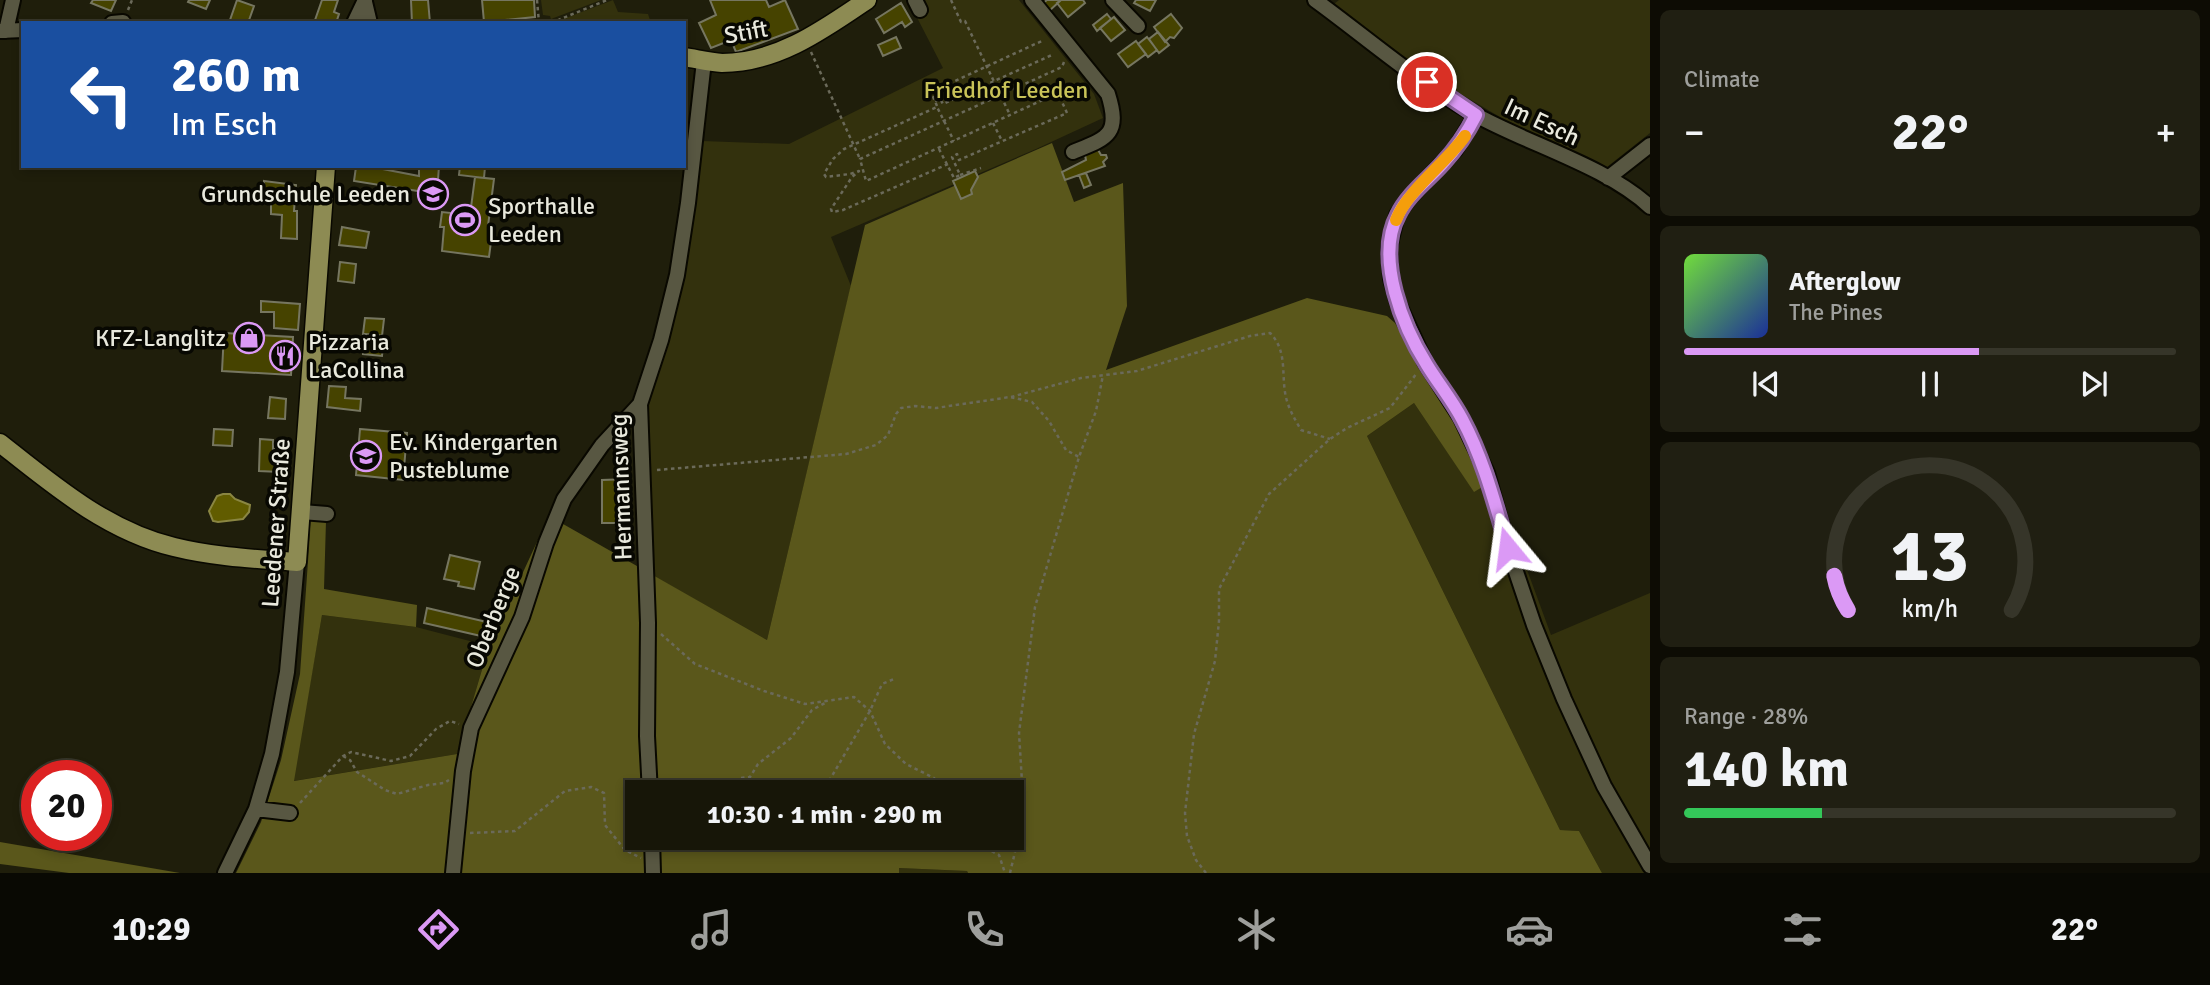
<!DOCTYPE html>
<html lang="en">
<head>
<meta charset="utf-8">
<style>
	body { margin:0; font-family:Signika,sans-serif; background:#201f12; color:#f1f3f6; height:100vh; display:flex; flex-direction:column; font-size:26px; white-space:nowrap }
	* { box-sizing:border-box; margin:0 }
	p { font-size:23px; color:#9e9f9c }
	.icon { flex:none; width:38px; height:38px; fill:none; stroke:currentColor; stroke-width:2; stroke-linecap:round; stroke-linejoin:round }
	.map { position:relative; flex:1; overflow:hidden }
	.panel { display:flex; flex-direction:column; gap:10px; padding:10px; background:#0d0c04; width:560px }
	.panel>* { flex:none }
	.hud { position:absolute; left:21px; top:21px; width:665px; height:147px; border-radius:0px; box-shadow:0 4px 10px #0003,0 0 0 2px #363529; background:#1a4fa0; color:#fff; overflow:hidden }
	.speed { position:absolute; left:21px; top:760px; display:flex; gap:14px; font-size:35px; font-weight:700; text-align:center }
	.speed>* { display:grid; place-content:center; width:91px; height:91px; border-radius:50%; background:#171608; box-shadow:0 4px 10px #0003,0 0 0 2px #363529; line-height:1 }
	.speed .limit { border:10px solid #d22; background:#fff; color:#111 }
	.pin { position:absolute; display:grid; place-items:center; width:60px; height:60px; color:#fff; margin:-30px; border:4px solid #fff; border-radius:50%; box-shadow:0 2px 7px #0007 }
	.me { position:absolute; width:77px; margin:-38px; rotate:344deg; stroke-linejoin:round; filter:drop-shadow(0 0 5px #0008) }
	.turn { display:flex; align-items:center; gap:24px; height:147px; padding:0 35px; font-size:32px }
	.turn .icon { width:91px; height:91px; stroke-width:2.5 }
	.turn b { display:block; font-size:49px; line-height:60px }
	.big { font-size:52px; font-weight:700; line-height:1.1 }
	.panel .card { flex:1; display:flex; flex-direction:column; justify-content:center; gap:10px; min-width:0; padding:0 24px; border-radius:10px; background:#201f12 }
	.panel .dial { align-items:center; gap:0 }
	.dial svg { height:182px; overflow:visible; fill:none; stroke:#363529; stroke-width:7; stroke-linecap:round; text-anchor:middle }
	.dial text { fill:#f1f3f6; stroke:none }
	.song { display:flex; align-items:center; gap:21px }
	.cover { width:84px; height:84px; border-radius:10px; background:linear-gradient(135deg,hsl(100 70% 55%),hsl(230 70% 35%)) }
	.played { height:7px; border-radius:4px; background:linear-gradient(90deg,#db99f5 60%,#363529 60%) }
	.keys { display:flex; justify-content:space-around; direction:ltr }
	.heat { display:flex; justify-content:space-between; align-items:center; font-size:38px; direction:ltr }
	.charge { height:10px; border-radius:5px; background:linear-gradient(90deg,#34c759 28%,#363529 0) }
	.trip { position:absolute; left:625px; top:780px; width:399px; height:70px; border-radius:0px; background:#171608; box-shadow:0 4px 10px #0003,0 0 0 2px #363529; font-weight:700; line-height:70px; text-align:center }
	.tab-bar { display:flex; height:112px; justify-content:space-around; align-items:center; background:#090903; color:#9e9f9c }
	.tab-bar .icon { width:49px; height:49px }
	.tab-bar .selected { color:#db99f5 }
	.tab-bar b { font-size:32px; color:#f1f3f6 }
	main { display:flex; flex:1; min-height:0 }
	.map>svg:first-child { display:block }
	.green { fill:#33310d }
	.forest { fill:#5a571b; fill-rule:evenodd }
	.water { fill:#615c00; stroke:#8a8642; stroke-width:2 }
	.building { fill:#464300; stroke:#767660; stroke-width:2 }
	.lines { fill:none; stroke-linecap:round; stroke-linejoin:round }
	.minor-casing { stroke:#090800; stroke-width:18 }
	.major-casing { stroke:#090800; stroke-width:21 }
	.path { stroke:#6b6a5a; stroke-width:2.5; stroke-dasharray:3.5 3.5; stroke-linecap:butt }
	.minor { stroke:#585742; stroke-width:14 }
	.major { stroke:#8d8b53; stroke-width:18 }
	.route-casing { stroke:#8e639f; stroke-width:18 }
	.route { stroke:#db99f5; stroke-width:12 }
	.slow { stroke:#f59e0b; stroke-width:12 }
	.labels { text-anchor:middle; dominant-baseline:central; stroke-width:7; stroke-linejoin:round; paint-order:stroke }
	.street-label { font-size:24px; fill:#e9e9dd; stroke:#080802 }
	.park-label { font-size:24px; fill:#c9c358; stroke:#080802 }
	.poi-label { font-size:24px; fill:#e9e9dd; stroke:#080802; text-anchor:start }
</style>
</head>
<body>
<main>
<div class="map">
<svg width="1650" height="873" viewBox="0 0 1650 873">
	<rect width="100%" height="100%" fill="#1f1e0b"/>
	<!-- green -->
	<path class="green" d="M541,0H601L551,19L550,16L543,15Z
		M613,0L618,12L648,14L651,23L558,21Z
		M908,0H1019L1094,94L1103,118L1036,149L831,237L851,286L767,640L650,574L647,406L684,273L702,141L789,144L943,68Z
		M1339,0H1650V133L1607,167L1505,120L1429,75L1334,4Z
		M1414,403L1474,491L1494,480L1551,635L1650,593V873H1602L1579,831L1560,830L1367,436Z
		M322,615L416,627L489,646L457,754L293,781Z
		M899,868L967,871L968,873H899Z"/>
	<!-- forest -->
	<path class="forest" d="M1052,143L1074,202L1123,183L1127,306L1106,370L1307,298L1387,316L1395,323L1407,345L1456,416L1472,450L1484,486L1474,492L1414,403L1367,436L1560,830L1579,831L1602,873H968L967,871L899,868V873H236L261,822L281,760L300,674L311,519L326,521L324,589L417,605L416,627L322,615L294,781L457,754L489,646L549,516L767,640L865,225ZM637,793H1012V838H637Z
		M0,842L180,873H69L0,864Z"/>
	<!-- water -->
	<path class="water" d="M223,494H230L235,499L250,505L249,512L243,519L218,522L213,521L209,511L217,496Z"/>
	<!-- building -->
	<path class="building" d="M93,0H116L111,11L91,3Z
		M189,0H210L206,9L188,2Z
		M237,0L254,6L248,23L230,20Z
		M322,0H338L334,12L339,14L336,23H314Z
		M411,0H428L430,23H412Z
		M482,0H534L535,17L484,22Z
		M710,0H766L769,7L785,0L798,29L736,52L731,40L711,48L699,23L716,15Z
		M1047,0H1059L1060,1L1048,12L1042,4Z
		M1061,0H1083L1085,3L1068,17L1057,3Z
		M1136,0H1156L1150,11L1134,3Z
		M901,3L912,22L905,27L902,22L884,33L876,19Z
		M1107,14L1111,19L1097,31L1093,25Z
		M1171,14L1182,28L1174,38L1170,37L1165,42L1154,27Z
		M1114,17L1125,30L1111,41L1100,28Z
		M1158,32L1169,45L1159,53L1149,39Z
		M896,37L901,48L883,56L878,45Z
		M1147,37L1157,50L1148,57L1138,44Z
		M1136,41L1146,54L1128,67L1118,54Z
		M1097,148L1101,155H1106L1107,158L1103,162L1105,166L1065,180L1062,172L1086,160L1085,155Z
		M353,166H367L419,176V166H439L437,194L354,181L356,167Z
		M460,166H490L485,167L484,178L459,175Z
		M975,171L978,177L971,190L972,194L961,199L953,181Z
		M1086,173L1091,185L1084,188L1079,175Z
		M475,177L494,179L488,226H493L489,257L442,251L444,227H440L442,212L470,215Z
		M264,181L296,185L294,211H297V239L281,238L282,215L271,214V202L263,201Z
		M342,227L369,232L366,248L339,245Z
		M340,262L356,264L354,283L338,281Z
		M261,301L300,304L298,330L274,328V312H261Z
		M365,318L384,319L382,336L363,334Z
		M224,333L293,337L291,375L222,371Z
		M365,334L384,336L382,356L363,354Z
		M329,386L346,387L345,398L361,399L360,411L327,407Z
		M270,397L286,399L285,419L268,418Z
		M214,429L233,430L232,446L213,445Z
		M360,429L407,433L403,480L356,475Z
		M260,439L273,440V449H281L280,472L259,471Z
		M628,479L630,499L617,500V523H602V480Z
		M450,555L480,562L474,589L458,586L459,582L444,579Z
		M427,608L491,623L489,632L482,630L481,636L424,623Z"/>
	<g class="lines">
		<!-- minor casing -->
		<g class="minor-casing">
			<path id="minor" d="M915,0L920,10
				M1032,0L1108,94C1121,135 1107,138 1073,152
				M1113,0L1138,26
				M1315,0C1366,37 1421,85 1476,115C1528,144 1608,167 1650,207
				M365,2L370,23
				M112,23L123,22
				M354,23L365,0
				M0,31L23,30
				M6,31L13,0
				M1476,115L1455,150L1409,198L1397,215L1389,248L1391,279L1398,303L1425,362L1461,418L1487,473L1508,548L1534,625L1564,699L1604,786L1650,866
				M1608,178L1650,145
				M302,512L327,514
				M650,793L647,736L648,623L640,404L661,340L677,275L688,203L704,61
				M256,809L290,813
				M652,838L653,873
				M225,873L256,809L272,754L287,672L297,562
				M453,873L463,771L471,728L522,617L546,543L564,499L602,445L640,404"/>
		</g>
		<!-- major casing -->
		<g class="major-casing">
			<path id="major" d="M684,57C697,59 709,62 722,63C777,63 823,30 867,0
				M0,443C53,485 107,531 174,547C214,557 257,559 297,562L326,166"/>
		</g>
		<!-- path -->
		<path class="path" d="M537,0L539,23
			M951,0L961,22L965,21L1010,115
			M128,10L132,0
			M135,22L188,23
			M551,23L607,0
			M811,52L860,159
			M1064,62L1062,67L860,159L866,181L1071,87
			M935,101L940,99L943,104L1052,55
			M937,106L931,92L1044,40
			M993,123L1002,141
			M939,149L954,178L960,175L952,157L957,154L959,160L1067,113L1058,93
			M948,164L843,210L832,212L831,209L852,177L859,171L850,174L826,177L824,174L833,159L844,149L937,107L954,141
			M960,175L981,168
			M1011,397L1081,378L1137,371L1250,336L1270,333C1290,353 1279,380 1288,404C1291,413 1296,421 1301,430L1330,439
			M657,470L846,454L876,445L888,435L896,414L901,408L915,406L936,408L1010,397L1032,402L1049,421L1066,450L1079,457
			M661,634L695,664L764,691L805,704L854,697L870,711L885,744L906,764L934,778L947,793
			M343,756L350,760L357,772L385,790L397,794L428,785L444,783L449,780
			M741,778L750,777L758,764L791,738L812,710L825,703
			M822,793L870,711L882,684L894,679
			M300,803L343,756L351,752L391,761L410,756L436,729L450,721L459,724
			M470,833L515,831L565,791L591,787L604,793L605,825L625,850L641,858
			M967,838L999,855L1005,873
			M1010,873L1024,814L1019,733L1035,607L1079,457L1096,411L1103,375
			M1206,873L1196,860L1187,836L1185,813L1194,734L1215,661L1219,621V589L1269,494L1330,439L1347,428L1390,408L1417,373"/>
		<!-- minor -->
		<use href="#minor" class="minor"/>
		<!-- major -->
		<use href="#major" class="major"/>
	</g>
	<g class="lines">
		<!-- route casing -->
		<g class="route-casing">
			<path id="route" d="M1427,82L1476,115C1467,133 1457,148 1443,163C1428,180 1408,194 1398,215C1375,258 1403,327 1427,365C1438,383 1452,400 1462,419C1484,460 1495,504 1508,548"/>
		</g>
		<!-- route -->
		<use href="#route" class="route"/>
		<!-- slow -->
		<path class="slow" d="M1396,220C1407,191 1446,163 1465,136"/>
	</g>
	<!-- icons -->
	<defs>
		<g id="school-ring" transform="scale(1.575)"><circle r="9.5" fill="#080802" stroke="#db99f5" stroke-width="1.5"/><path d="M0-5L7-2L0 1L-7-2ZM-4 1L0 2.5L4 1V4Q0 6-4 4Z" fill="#db99f5"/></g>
		<g id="stadium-ring" transform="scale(1.575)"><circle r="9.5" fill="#080802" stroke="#db99f5" stroke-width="1.5"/><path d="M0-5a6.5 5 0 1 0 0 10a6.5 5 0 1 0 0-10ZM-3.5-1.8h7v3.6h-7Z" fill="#db99f5"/></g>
		<g id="shop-ring" transform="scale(1.575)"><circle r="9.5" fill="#080802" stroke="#db99f5" stroke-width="1.5"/><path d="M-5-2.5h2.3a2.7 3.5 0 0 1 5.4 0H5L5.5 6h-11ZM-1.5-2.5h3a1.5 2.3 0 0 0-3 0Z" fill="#db99f5"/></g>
		<g id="restaurant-ring" transform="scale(1.575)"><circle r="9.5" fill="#080802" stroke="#db99f5" stroke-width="1.5"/><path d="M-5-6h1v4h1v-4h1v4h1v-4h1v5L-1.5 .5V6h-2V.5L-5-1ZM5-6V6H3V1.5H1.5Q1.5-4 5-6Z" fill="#db99f5"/></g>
	</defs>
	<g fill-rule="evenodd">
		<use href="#school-ring" x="433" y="194"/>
		<use href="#stadium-ring" x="465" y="220"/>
		<use href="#shop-ring" x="249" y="338"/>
		<use href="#restaurant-ring" x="285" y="356"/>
		<use href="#school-ring" x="366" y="456"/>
	</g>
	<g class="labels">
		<!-- street labels -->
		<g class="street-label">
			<text transform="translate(746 32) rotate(-10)">Stift</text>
			<text transform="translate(1542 122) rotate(25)">Im Esch</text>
			<text transform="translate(621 487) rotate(-92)">Hermannsweg</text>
			<text transform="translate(276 523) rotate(-86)">Leedener Straße</text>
			<text transform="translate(493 617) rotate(-68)">Oberberge</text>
		</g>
		<!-- park labels -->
		<g class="park-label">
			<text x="1006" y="90">Friedhof Leeden</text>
		</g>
		<!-- poi labels -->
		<g class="poi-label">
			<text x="410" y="194" text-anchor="end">Grundschule Leeden</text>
			<text x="488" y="206">Sporthalle<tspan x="488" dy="28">Leeden</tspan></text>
			<text x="226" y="338" text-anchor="end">KFZ-Langlitz</text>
			<text x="308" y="342">Pizzaria<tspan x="308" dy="28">LaCollina</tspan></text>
			<text x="389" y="442">Ev. Kindergarten<tspan x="389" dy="28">Pusteblume</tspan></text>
		</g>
	</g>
</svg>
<div class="speed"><div class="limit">20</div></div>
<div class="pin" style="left:1427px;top:82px;background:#d93025"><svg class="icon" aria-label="arrive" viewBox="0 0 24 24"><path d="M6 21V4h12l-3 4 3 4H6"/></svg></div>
<svg class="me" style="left:1508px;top:548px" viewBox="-20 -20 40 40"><path d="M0-17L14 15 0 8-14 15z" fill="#db99f5" stroke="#fff" stroke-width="4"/></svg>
<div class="trip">10:30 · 1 min · 290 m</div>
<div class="hud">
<div class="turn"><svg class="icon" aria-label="left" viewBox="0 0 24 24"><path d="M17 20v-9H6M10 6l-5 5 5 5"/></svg><div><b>260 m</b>Im Esch</div></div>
</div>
</div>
<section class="panel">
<div class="card"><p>Climate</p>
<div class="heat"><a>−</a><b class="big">22°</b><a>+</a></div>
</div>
<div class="card">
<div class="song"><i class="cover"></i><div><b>Afterglow</b><p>The Pines</p></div></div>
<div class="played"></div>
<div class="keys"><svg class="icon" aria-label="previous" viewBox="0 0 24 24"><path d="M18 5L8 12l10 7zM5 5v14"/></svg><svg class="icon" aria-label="pause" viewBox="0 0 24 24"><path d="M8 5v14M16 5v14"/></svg><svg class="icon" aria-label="next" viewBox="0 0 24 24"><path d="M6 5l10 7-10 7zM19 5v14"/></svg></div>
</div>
<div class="card dial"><svg viewBox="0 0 100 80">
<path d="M14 69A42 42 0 1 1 86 69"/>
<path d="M14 69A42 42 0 0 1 8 54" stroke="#db99f5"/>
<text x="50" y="56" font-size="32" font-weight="700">13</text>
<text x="50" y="72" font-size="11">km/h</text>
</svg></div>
<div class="card"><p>Range · 28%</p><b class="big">140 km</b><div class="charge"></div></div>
</section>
</main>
<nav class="tab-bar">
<b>10:29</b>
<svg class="icon selected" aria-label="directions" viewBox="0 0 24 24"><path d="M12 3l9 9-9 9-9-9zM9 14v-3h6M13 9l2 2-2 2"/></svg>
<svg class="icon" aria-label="music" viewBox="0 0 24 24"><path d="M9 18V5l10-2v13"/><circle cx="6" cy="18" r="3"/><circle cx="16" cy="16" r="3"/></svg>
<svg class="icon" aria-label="phone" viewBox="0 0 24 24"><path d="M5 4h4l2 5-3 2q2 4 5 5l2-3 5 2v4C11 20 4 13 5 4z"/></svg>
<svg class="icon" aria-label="climate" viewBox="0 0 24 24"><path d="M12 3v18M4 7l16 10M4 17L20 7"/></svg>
<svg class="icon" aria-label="car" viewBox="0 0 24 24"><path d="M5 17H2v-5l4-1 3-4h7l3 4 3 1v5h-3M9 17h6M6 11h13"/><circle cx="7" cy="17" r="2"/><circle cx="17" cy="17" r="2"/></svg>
<svg class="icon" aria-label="filters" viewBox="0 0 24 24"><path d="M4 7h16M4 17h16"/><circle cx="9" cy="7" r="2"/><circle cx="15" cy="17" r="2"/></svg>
<b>22°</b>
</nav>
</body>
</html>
